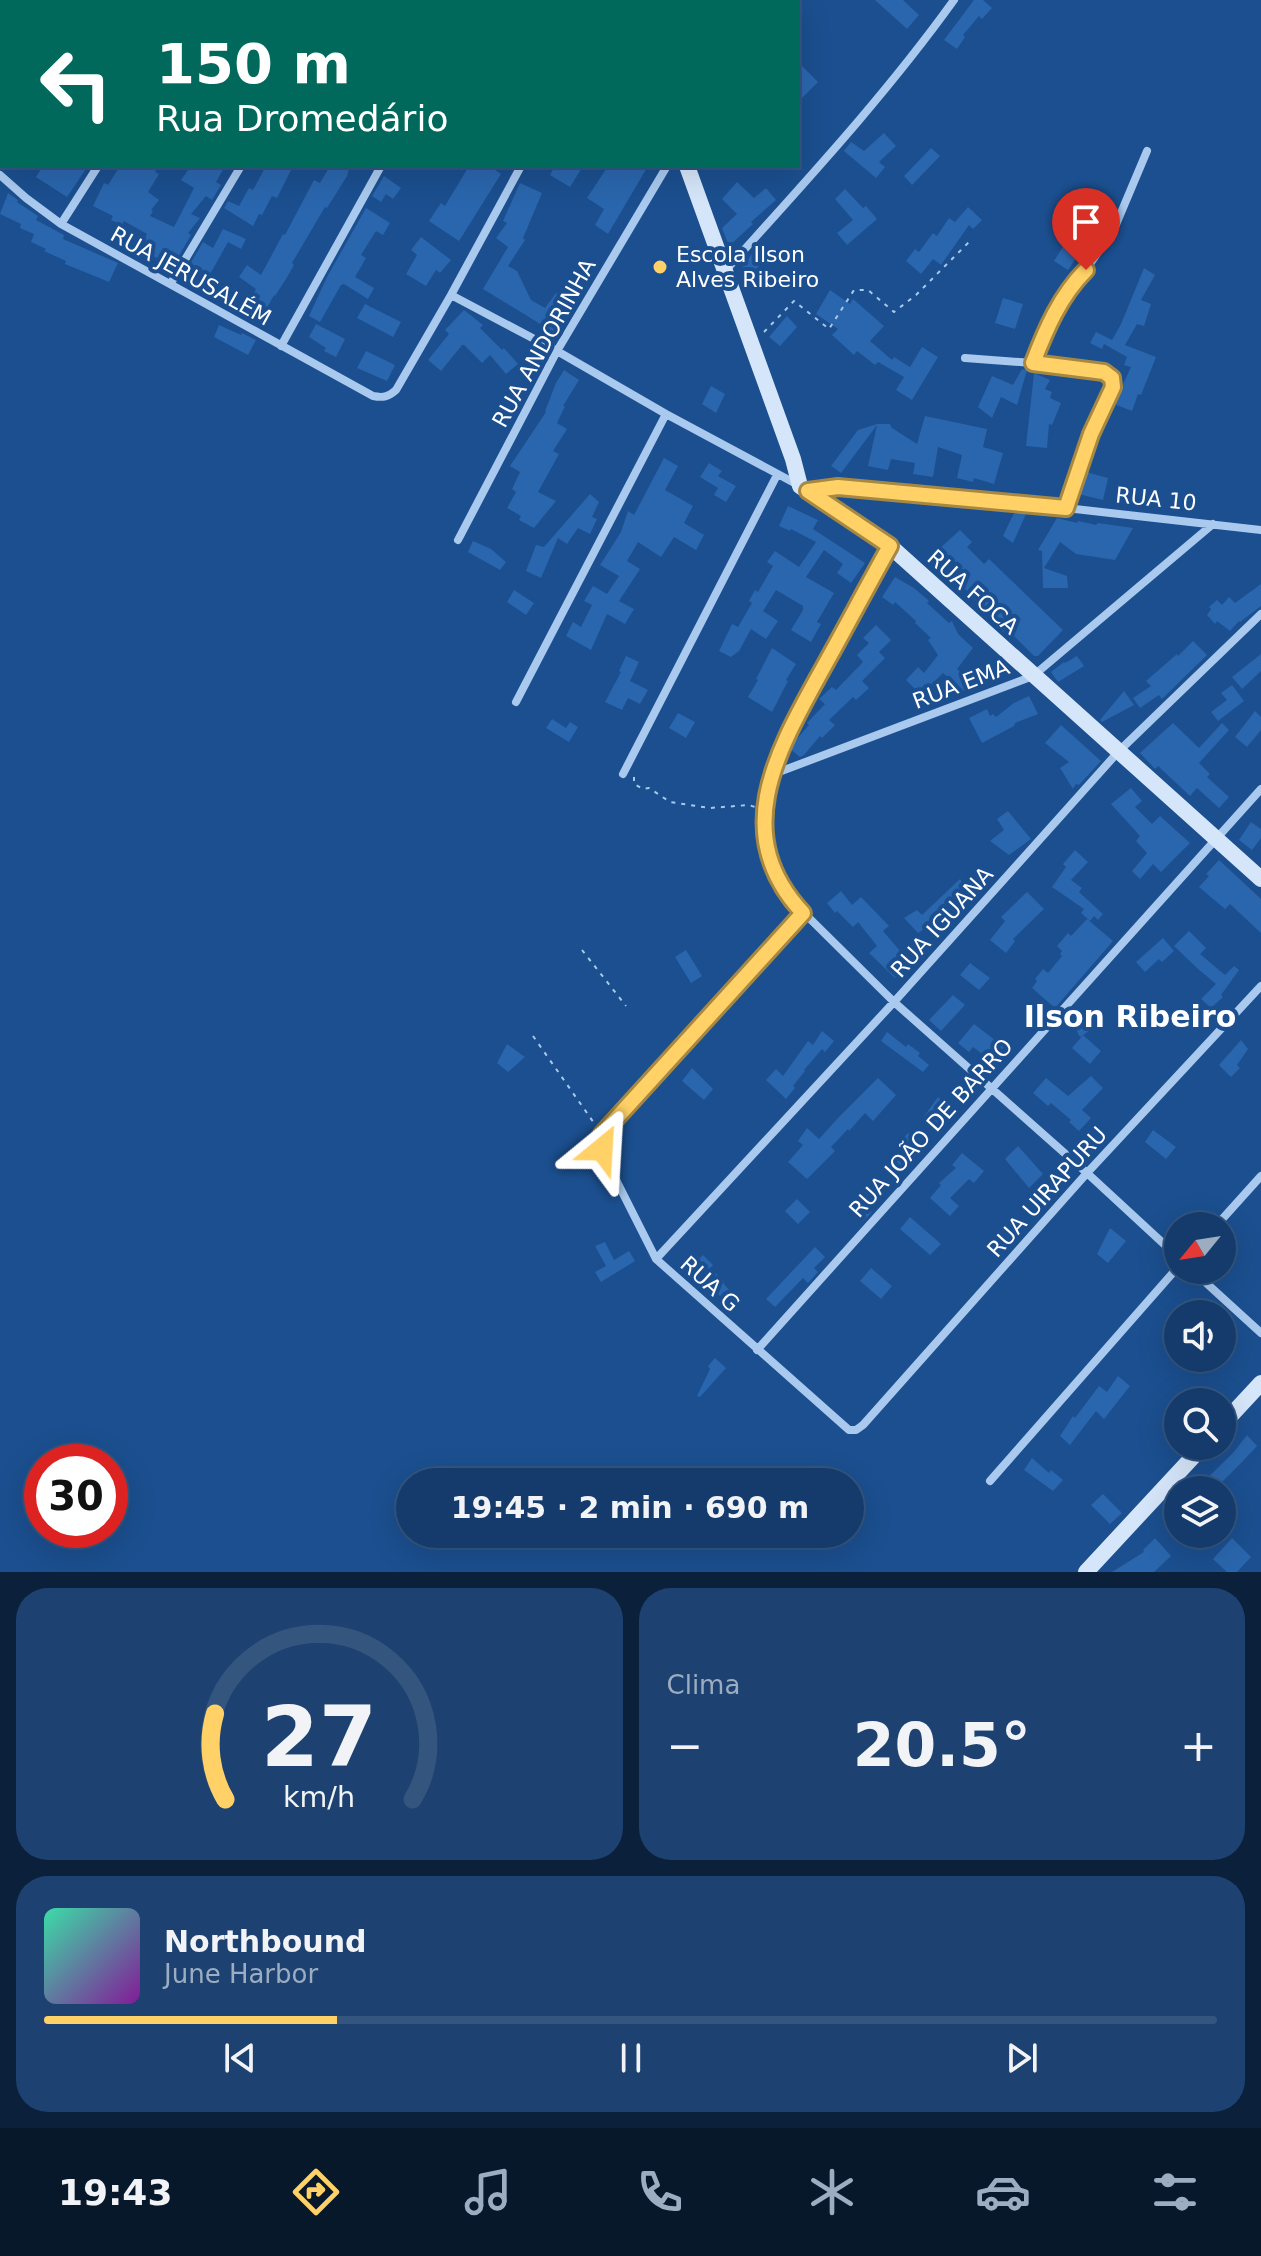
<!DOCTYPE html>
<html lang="pt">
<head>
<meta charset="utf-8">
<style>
	body { margin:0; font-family:"DejaVu Sans",sans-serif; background:#1d4271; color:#f1f3f6; height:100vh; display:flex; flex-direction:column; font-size:30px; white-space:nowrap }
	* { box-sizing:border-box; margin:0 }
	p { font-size:26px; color:#9dadc1 }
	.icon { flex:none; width:44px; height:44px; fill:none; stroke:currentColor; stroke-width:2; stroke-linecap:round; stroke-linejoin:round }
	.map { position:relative; height:1572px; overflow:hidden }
	.panel { display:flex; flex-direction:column; gap:16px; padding:16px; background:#0b203b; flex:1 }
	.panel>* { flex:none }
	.top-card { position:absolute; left:0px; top:0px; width:800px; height:168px; box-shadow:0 8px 32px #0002,0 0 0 2px #33557e; background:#00695c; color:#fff; overflow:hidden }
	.needle { width:52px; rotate:240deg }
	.fabs { position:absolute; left:1164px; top:1212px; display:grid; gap:16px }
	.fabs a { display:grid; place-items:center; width:72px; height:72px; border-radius:50%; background:#143b6b; box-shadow:0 8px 32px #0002,0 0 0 2px #33557e; font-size:40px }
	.speed { position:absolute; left:24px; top:1444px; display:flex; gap:16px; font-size:40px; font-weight:700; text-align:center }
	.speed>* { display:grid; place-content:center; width:104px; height:104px; border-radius:50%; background:#143b6b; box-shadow:0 8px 32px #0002,0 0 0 2px #33557e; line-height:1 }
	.speed .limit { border:12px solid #d22; background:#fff; color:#111 }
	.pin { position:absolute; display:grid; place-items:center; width:68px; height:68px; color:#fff; margin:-82px -34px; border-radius:50% 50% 50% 0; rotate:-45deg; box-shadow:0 0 8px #0007 }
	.pin .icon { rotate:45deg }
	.me { position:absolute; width:88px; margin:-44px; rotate:27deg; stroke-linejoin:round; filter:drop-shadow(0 0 6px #0008) }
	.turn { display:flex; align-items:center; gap:28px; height:168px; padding:0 24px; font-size:36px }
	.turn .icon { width:104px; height:104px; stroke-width:2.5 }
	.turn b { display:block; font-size:56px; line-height:68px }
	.big { font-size:60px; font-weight:700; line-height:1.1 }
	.panel .tile { flex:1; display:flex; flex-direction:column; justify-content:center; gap:12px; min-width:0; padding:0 28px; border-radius:32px; background:#1d4271 }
	.panel .dial { align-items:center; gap:0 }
	.dial svg { height:208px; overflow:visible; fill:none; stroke:#33557e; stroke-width:7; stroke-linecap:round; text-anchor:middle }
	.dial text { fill:#f1f3f6; stroke:none }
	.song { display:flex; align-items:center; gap:24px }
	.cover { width:96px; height:96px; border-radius:12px; background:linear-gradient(135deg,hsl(160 70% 55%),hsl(290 70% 35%)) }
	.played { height:8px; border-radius:4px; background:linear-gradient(90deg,#ffd166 25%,#33557e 25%) }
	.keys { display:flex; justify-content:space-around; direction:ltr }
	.heat { display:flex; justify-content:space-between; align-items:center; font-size:44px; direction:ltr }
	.panel .tiles { flex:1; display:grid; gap:16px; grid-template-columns:1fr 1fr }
	.tile:last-child { grid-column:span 2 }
	.trip { position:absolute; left:396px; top:1468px; width:468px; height:80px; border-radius:40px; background:#143b6b; box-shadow:0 8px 32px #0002,0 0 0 2px #33557e; font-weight:700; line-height:80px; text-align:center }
	.tabs { display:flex; height:128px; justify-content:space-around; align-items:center; background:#08182b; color:#9dadc1 }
	.tabs .icon { width:56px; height:56px }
	.tabs .selected { color:#ffd166 }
	.tabs b { font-size:36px; color:#f1f3f6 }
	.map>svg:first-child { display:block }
	.building { fill:#2a66ad }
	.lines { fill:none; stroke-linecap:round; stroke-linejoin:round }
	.path { stroke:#a9c9ee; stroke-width:2; stroke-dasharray:4 6; stroke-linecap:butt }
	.street { stroke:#a9c9ee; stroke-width:8 }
	.secondary { stroke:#d6e6fa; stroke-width:16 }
	.route-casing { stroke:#a68842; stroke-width:20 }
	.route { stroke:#ffd166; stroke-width:14 }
	.poi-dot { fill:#ffd166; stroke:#1b4f8f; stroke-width:3 }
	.labels { text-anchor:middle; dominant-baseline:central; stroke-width:8; stroke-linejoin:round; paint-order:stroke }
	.poi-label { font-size:22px; fill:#fff; stroke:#1b4f8f; text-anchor:start }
	.street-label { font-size:22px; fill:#fff; stroke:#1b4f8f }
	.district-label { font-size:30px; font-weight:bold; fill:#fff; stroke:#1b4f8f }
</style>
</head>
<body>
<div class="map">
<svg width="1261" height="1572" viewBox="0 0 1261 1572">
	<rect width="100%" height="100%" fill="#1b4f8f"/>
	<!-- building -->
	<path class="building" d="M875,0H903L919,15L907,29Z
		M974,0H983L992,8L982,19L979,16L963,35L965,37L957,49L944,40Z
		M798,62L818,82L798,102Z
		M884,133L896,146L879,162L885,167L876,178L844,151L851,142L864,151Z
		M931,148L940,156L912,185L904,176Z
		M43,166H88L67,197L36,177Z
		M120,166H159L155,172L159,174L148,192L159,200L151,210L153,211L150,216L174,227L194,188L181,180L191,166H225L216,182L221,185L212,200L206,196L191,214L200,218L188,233L191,235L173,266L153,256L155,252L141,245L147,234L124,221L122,225L111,220L113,216L93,206L104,183L108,185Z
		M266,166H293L277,198L272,196L262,215L259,214L253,226L224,208L228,201L239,206L249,188L253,190Z
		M330,166H350L347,176L327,208L325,207L292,263L294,265L286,279L275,296L274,295L262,317L246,308L256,289L239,277L247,265L261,275L283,234L285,235L314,180L320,183Z
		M469,166H489L501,174L459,241L429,221L441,203L445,206Z
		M555,166H583L570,187L550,175Z
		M608,166H648L608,234L595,225L604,209L587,198Z
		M384,176L401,188L393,199L386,194L381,202L372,196Z
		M737,182L754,198L766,188L776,200L751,222L753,224L729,246L722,228L737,214L722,199Z
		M520,183L542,193L523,238L525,240L508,266L517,271L531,300L545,308L556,293L575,306L554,335L537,322L483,289L508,247L496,238L507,223L503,221Z
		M845,189L863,208L866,206L877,219L847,245L837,233L853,220L835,199Z
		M8,193L18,200L17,202L38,216L36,220L64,235L63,239L118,263L109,282L65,264L66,261L44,251L46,249L31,242L34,234L20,228L21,224L0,214Z
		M968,207L982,220L973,229L969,225L941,265L933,259L921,274L906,261L915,249L919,252L933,233L937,236L949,218L955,222Z
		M366,208L390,223L383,235L376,231L361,255L366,258L355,277L374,288L368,299L344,284L341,285L320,322L309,316L327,277Z
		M1076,226L1094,238L1083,255L1080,252L1068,270L1054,261Z
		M223,229L246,239L241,249L228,242L204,285L185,273L203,242L213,248Z
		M421,237L451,260L440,273L436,270L426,286L406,274L417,255L411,250Z
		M758,245L770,253L751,275L740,271Z
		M1144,268L1155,275L1141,300L1151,304L1144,326L1137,324L1125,345L1156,357L1141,395L1138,394L1132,411L1114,404L1131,367L1124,365L1127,357L1104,344L1102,349L1090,343L1096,332L1112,340L1121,324Z
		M830,290L850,304L853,299L884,326L870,341L892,360L894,357L910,367L922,347L938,357L912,400L896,390L904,377L878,362L875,365L857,351L854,355L832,335L838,329L816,314Z
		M1003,298L1023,304L1015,329L995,323Z
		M365,304L401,322L393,337L357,318Z
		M464,310L483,325L480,328L502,350L504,348L518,364L506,374L490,355L482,363L464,345H462L441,371L428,360L449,334L445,330Z
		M787,316L797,327L780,346L769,337Z
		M316,324L345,339L336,357L324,351L326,348L309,337Z
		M219,325L241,335L242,333L256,340L248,355L214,337Z
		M366,351L395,365L387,381L357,368Z
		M1022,369L1027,370L1017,405L1001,397L992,418L978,407L992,376L1013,385Z
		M564,370L579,380L563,406H565L557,423L567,429L553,451L559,454L538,492L556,501L534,528L519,520L521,516L507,508L516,492L512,489L520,472L510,466L546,412L545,411L556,383Z
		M1034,373L1050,380L1045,389L1052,392L1050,398L1061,403L1052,425L1049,424L1047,448L1026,446Z
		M711,386L725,394L716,413L702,404Z
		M925,416L987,429L983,447L1003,453L994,484L974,478L973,482L957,478L962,455L938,447L933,477L913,474L915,463L891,459L888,470L868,466L877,425L841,473L831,466L858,430L877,424H890L892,428L917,444Z
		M664,458L678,466L665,490L693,506L684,523L704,535L696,550L674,537L661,557L638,542L627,561L640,569L619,601L634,609L625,624L607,614L591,650L566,636L573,622L581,627L592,605L584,601L593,586L607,594L619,576L600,565L621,532L628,511L634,515Z
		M709,463L722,471L718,476L736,486L726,502L714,495L718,488L700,477Z
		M1086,472L1108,478L1103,500L1078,494Z
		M590,494L599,502L592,517L597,519L590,534L578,528L567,544L558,538L541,578L526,571L536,545L544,547Z
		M788,506L818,520L813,529L865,563L851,583L837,573L843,564L824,550L806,577L834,593L817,622L821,624L811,642L791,630L803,610V606L776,590L763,611L778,621L766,639L751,629L739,651L731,657L719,651L732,624L738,627L752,603L749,601L755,590L758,592L773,566L767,562L775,551L799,567L816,542L791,529L790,531L779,526Z
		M1015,511L1026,514L1013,543L1003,536Z
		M1057,518L1077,523L1078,521L1096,525L1098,523L1133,528L1115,560L1076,554L1060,542L1044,568L1067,576L1068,588H1043L1042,551L1038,550Z
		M960,530L972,542L967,547L984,564L989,559L1063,630L1038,656H1034L1006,628L1003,632L988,618L990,615L962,586L964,583L952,573L956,568L938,550Z
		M473,541L491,549L506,562L500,570L468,552Z
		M895,577L914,588L929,601L927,603L949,623L952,621L958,634L973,648L957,669L972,682L964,691L943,673L921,695L906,680L918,667L924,673L938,655L928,640L931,638L915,623L916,621L895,602L893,605L882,597Z
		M1261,584V606L1240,622L1239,621L1230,631L1217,621L1215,624L1207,615L1211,609L1209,607L1217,600L1222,605L1229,597L1235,603Z
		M514,590L534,603L526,615L507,602Z
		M876,625L891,640L879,652L885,658L862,681L869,688L856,700L853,697L829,720L835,725L822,738L820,736L804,755L800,757L789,748L809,725L807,723L825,704L819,699L832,687L836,690L863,662L857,655L869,643L863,638Z
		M1193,641L1207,655L1162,699L1159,695L1140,708L1133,698L1151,686L1146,681L1177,654L1178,656Z
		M772,648L796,664L786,680L788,681L772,712L748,697L758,680L756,679Z
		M1261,654V671L1242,689L1232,677Z
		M626,656L639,662L630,681L648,690L640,704L628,698L622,710L605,702L621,672L619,671Z
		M1077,656L1084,666L1058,682L1051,672L1064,662L1065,663Z
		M1232,685L1244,701L1218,721L1211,712L1227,700L1221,693Z
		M1124,691L1134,705L1102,722L1100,720Z
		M1029,696L1038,714L1015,723L1014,726L982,743L969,718L987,709L990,716L993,714L996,717L1014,703Z
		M1255,711L1261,717V730L1247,747L1235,737Z
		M678,713L695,722L686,738L669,728Z
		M552,719L566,728L570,722L578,727L569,742L546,728Z
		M1173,723L1199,748L1222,723L1229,730L1199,763L1210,774L1207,777L1229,797L1219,808L1197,788L1190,796L1158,766L1155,769L1140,753Z
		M1061,725L1101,761L1079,785L1076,784L1073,789L1060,768L1069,762L1045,743Z
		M1131,788L1142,801L1135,807L1152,824L1160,816L1190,843L1161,872L1153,864L1140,879L1132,871L1147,853L1136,841L1140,836L1111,804Z
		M1008,811L1031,839L1009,855L990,841L1004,830L997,819Z
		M1251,822L1261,829V838L1252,850L1239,840Z
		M1075,850L1088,862L1071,880L1082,888L1079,892L1103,914L1098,920L1094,916L1090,921L1081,913L1084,909L1052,887L1066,867L1063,864Z
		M1219,860L1261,899V933L1230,904L1225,909L1199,887L1209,876L1206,874Z
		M960,879L973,899L954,911L951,906L933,923L918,933L904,918L917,910L922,915Z
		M841,891L852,905L861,897L889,926L883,931L901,952L903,949L912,957L895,978L869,953L877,946L858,922L853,927L837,911L835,913L827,903Z
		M1027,892L1044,909L1013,939L1015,941L1006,953L990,940L1005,921L1001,917Z
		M1087,919L1113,941L1055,1008L1032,988L1037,981L1035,979L1043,969L1048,973L1062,956L1060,954L1062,951L1057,946L1068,933L1071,936Z
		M1189,931L1206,948L1200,954L1225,975L1234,966L1239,970L1221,995L1223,997L1211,1008L1201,999L1216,984L1198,969L1174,946Z
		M1163,938L1174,951L1162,962L1159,959L1145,972L1136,962Z
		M686,950L702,976L691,983L675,957Z
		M970,963L990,978L979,990L960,975Z
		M953,995L965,1005L941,1031L929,1020Z
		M1090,1010L1103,1021L1083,1035L1101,1051L1090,1064L1072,1048L1083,1035L1080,1037L1074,1026L1079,1023Z
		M974,1024L1004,1047L993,1062L973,1047L969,1052L958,1043Z
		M822,1031L834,1041L825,1052L822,1049L804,1070L805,1071L793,1086L795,1088L786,1099L766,1080L776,1069L783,1076L808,1041L813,1045Z
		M887,1032L906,1047L908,1044L920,1053L918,1056L929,1065L923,1072L881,1041Z
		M1241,1040L1248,1049L1237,1065L1240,1068L1231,1077L1219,1065Z
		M507,1044L525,1057L508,1072L497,1063Z
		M692,1068L713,1089L704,1100L682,1081Z
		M1091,1076L1103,1088L1082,1110L1091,1118L1079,1131L1069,1122L1071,1120L1051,1103L1048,1106L1033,1093L1046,1078L1068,1096Z
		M878,1078L896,1095L873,1121L865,1113L849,1131L848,1129L831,1147L835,1151L807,1179L788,1162L803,1145L798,1141L807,1128L819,1139L838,1118Z
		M938,1097L955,1110L939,1130L923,1118Z
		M1153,1130L1176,1147L1166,1159L1145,1142Z
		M908,1133L913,1137L915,1135L921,1141L906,1158L909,1161L898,1171L889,1161L903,1147L898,1144Z
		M1018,1146L1043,1174L1029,1188L1005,1159Z
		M962,1153L984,1171L974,1183L969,1179L950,1198L959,1206L950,1216L930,1198L941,1185L939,1183L956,1168L952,1165Z
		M865,1184L877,1194L866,1207L872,1212L863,1221L846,1207L854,1197L855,1198Z
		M797,1199L810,1212L798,1224L785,1211Z
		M910,1217L941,1244L930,1255L900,1229Z
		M1110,1228L1126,1241L1108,1263L1097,1254Z
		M605,1242L614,1260L629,1251L635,1261L601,1282L595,1272L606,1266L595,1246Z
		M815,1247L825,1257L814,1268L818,1272L808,1283L803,1278L775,1307L766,1299Z
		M693,1252L700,1258L703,1255L713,1265L710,1268L724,1281L723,1283L738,1300L731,1307L715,1291L712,1294L702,1284L706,1279L687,1259Z
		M871,1268L892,1286L881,1299L860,1281Z
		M715,1358L726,1368L700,1397L697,1396L710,1369L708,1366Z
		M1118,1376L1130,1386L1104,1419L1096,1411L1070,1445L1060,1436L1073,1416L1075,1418L1099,1386L1107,1392Z
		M1247,1435L1257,1446L1244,1460L1214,1490H1195L1233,1453Z
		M1032,1458L1049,1473L1051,1470L1063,1480L1053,1491L1024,1470Z
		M1103,1494L1122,1513L1110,1524L1091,1505Z
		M1155,1538L1171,1556L1154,1572H1112L1144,1552L1143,1550Z
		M1232,1538L1251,1557L1237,1572H1227L1213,1559Z"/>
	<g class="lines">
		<!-- path -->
		<path class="path" d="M764,332L794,301L829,329L854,290H868L894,312L916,295L970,241
			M634,777V784L643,789L649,788L670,802L710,808L749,805L755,807
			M582,950L626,1006
			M533,1036L594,1123"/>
		<!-- street -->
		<path class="street" d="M30,0L37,2
			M454,0L460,2
			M191,2L192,0
			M338,2L339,0
			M610,2L611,0
			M0,84L2,81
			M0,175L26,198L61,224L373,396C383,398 388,397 396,390L451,295L521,166
			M61,224L98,166
			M726,270C805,182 885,96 954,0
			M171,283L241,166
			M451,295L557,351L666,414L800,486
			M281,346L381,166
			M965,358L1033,363L1104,372L1112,378L1113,387L1091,434L1066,508
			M1033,363L1060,301L1072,284L1086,270L1115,227L1147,151
			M812,490L838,487L1066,508L1261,530
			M458,540L557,351L667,166
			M890,547L795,720L775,761L764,809L765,831L775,869L794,903L894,1002L1087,1173L1178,1257
			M516,702L666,414
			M623,774L777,475
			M771,775L1033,676L1213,524
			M803,913L602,1134V1149L607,1162L656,1259L849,1430H856L863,1425L1087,1173L1261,986
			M1216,1226L1261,1176
			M656,1259L894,1002L1119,751L1261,614
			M1192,1270L1261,1333
			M757,1350L1261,789
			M990,1481L1178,1267"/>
		<!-- secondary -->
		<path class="secondary" d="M620,0L621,2
			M687,166L793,459L800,486L890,546L1261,879
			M1222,1425L1261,1383
			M1086,1572L1203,1446"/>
	</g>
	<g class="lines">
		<!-- route casing -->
		<g class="route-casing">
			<path id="route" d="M602,1149V1134L803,913C728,833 778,750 822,670C845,629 867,587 890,546L808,491L838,487L1066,508L1091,434L1113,387L1112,378L1104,372L1033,363C1046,329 1060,296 1086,270"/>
		</g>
		<!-- route -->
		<use href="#route" class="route"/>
	</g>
	<!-- markers -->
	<circle class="poi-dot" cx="660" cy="267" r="8"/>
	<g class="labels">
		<!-- poi labels -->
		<g class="poi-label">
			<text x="676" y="254">Escola Ilson<tspan x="676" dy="25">Alves Ribeiro</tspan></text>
		</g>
		<!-- street labels -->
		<g class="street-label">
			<text transform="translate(191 276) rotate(29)">RUA JERUSALÉM</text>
			<text transform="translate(544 343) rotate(-61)">RUA ANDORINHA</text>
			<text transform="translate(1156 499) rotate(6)">RUA 10</text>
			<text transform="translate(973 592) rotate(42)">RUA FOCA</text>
			<text transform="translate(961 684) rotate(-21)">RUA EMA</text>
			<text transform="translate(942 922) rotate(-48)">RUA IGUANA</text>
			<text transform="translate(931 1128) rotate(-48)">RUA JOÃO DE BARRO</text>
			<text transform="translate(1047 1192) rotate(-48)">RUA UIRAPURU</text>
			<text transform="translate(710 1284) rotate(42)">RUA G</text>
		</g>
		<!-- district labels -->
		<g class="district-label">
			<text x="1130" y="1016">Ilson Ribeiro</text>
		</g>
	</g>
</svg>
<div class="fabs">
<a><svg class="needle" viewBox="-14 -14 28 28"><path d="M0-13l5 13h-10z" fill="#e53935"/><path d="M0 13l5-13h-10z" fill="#9dadc1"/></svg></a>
<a><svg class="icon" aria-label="sound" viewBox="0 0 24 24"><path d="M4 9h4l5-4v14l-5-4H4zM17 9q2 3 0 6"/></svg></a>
<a><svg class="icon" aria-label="search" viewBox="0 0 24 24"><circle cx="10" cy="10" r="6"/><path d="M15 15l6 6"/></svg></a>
<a><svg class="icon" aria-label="layers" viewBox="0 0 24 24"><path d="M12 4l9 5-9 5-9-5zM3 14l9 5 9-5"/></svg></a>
</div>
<div class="speed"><div class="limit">30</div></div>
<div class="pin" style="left:1086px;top:270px;background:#d93025"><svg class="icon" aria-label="arrive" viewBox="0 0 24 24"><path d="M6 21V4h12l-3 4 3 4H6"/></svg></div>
<svg class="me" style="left:602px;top:1149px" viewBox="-20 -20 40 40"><path d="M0-17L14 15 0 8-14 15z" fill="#ffd166" stroke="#fff" stroke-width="4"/></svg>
<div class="trip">19:45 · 2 min · 690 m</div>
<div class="top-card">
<div class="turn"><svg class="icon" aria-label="left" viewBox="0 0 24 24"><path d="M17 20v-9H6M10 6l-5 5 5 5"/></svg><div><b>150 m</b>Rua Dromedário</div></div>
</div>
</div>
<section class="panel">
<div class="tiles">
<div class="tile dial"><svg viewBox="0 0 100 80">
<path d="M14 69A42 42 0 1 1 86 69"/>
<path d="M14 69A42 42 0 0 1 10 36" stroke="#ffd166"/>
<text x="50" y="56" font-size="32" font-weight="700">27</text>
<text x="50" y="72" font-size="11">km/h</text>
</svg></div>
<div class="tile"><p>Clima</p>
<div class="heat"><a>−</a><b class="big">20.5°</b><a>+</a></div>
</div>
<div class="tile">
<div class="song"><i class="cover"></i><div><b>Northbound</b><p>June Harbor</p></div></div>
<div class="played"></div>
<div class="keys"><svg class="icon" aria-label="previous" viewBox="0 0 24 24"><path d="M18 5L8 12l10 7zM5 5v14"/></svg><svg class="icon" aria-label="pause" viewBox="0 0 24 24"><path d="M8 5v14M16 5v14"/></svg><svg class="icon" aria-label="next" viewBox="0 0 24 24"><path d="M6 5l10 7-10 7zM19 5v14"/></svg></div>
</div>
</div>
</section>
<nav class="tabs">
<b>19:43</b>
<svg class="icon selected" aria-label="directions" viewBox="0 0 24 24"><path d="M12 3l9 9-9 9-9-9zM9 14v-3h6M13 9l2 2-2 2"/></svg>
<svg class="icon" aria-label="music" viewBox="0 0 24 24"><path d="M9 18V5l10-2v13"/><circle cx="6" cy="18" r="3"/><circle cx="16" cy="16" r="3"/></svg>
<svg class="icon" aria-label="phone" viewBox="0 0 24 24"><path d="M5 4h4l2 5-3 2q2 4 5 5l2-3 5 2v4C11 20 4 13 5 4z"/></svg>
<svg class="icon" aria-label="climate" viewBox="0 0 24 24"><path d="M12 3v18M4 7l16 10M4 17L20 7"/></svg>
<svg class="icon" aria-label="car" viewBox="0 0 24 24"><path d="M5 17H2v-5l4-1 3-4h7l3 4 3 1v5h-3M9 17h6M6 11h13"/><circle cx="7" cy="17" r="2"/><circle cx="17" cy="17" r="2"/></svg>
<svg class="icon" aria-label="filters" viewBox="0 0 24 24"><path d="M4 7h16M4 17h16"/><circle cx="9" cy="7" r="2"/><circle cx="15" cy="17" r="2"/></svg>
</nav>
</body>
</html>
